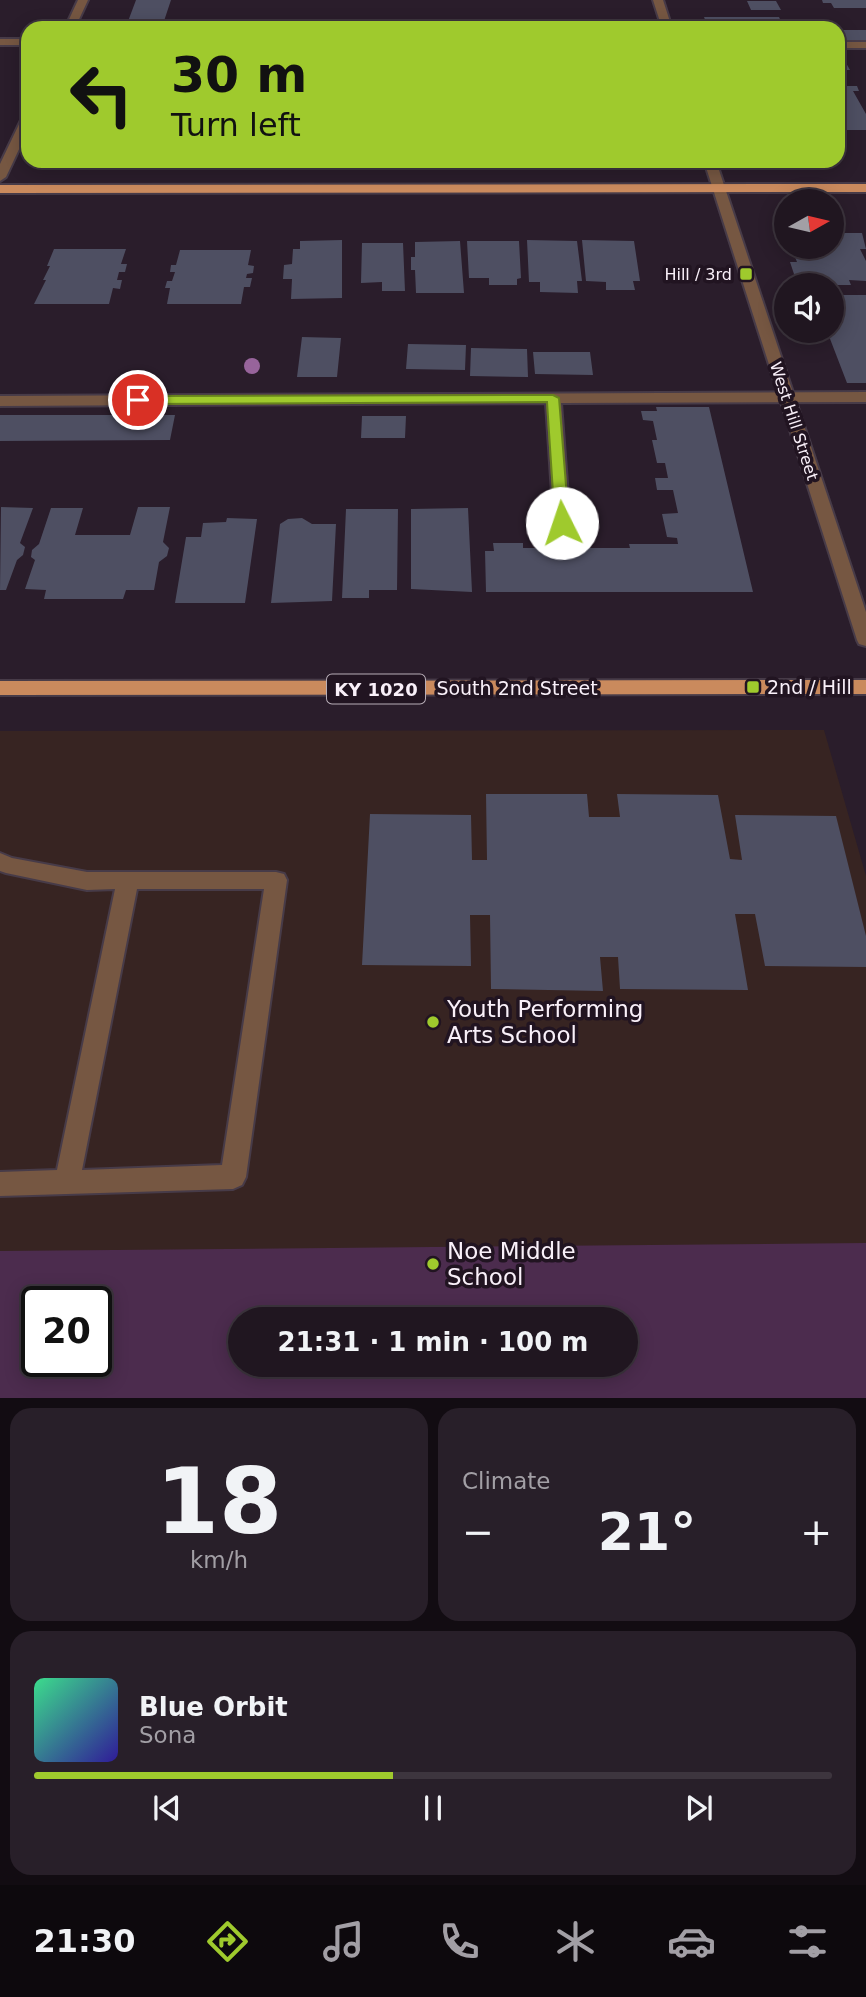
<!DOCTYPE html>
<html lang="en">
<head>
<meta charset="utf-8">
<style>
	body { margin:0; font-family:"DejaVu Sans",sans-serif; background:#281f29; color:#f1f3f6; height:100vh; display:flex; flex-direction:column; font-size:26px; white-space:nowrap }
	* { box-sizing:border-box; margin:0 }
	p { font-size:23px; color:#a29fa5 }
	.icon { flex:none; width:38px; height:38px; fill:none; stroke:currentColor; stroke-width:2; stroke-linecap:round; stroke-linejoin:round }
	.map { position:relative; height:1398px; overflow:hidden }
	.details { display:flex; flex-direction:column; gap:10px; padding:10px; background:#120c12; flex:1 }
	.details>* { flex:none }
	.hud { position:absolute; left:21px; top:21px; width:824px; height:147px; border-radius:21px; box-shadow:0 4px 18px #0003,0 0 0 2px #3d353e; background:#9fca2d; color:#111; overflow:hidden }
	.needle { width:46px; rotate:82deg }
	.tools { position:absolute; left:774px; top:189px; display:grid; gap:14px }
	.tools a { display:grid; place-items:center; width:70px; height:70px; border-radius:50%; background:#201620; box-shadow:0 4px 18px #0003,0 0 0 2px #3d353e; font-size:35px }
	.speed { position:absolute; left:21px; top:1286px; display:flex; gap:14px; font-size:35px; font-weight:700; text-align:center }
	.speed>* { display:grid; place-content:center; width:91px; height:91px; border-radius:50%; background:#201620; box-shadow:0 4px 18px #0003,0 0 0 2px #3d353e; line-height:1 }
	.speed .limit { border:4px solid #111; border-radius:10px; background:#fff; color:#111 }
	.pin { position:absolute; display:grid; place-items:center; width:60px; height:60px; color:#fff; margin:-30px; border:4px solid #fff; border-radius:50%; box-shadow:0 2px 7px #0007 }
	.me { position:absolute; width:77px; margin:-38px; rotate:356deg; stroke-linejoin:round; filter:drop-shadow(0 0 5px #0008) }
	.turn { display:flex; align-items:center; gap:24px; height:147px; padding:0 35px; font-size:32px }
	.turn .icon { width:91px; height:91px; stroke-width:2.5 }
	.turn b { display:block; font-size:49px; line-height:60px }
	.big { font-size:52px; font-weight:800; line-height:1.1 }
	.details .tile { flex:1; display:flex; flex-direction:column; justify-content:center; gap:10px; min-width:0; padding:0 24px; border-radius:21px; background:#281f29 }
	.details .dial { align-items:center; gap:0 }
	.dial b { font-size:91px; line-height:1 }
	.song { display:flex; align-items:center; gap:21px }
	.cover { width:84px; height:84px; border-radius:10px; background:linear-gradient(135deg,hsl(150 70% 55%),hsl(250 70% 35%)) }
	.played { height:7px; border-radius:4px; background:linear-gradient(90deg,#9fca2d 45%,#3d353e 45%) }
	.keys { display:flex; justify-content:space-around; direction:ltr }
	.heat { display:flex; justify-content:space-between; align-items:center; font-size:38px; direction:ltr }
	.details .tiles { flex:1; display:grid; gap:10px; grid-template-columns:1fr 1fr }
	.tile:last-child { grid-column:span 2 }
	.trip { position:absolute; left:228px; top:1307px; width:410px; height:70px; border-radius:35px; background:#201620; box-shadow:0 4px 18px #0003,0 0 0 2px #3d353e; font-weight:800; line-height:70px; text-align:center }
	.dock { display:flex; height:112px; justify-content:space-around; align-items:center; background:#0d090d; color:#a29fa5 }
	.dock .icon { width:49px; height:49px }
	.dock .active { color:#9fca2d }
	.dock b { font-size:32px; color:#f1f3f6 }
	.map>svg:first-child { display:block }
	.education { fill:#372422; fill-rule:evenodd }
	.green { fill:#4c2c4e; fill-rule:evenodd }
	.building { fill:#4e4f62 }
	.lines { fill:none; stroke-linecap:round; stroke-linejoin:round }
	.service-casing { stroke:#473b48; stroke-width:4 }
	.minor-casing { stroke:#473b48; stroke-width:4 }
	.tertiary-casing { stroke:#473b48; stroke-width:4 }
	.primary-casing { stroke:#473b48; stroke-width:4 }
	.service { fill:#765742; fill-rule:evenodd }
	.minor { fill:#765742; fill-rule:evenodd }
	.tertiary { fill:#765742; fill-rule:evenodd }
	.primary { fill:#ca8a5d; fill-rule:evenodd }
	.tree { fill:#97649b }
	.route { fill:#9fca2d; stroke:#67831d; stroke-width:2 }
	.poi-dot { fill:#9fca2d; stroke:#211421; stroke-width:2.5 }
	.labels { text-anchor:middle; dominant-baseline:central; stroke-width:7; stroke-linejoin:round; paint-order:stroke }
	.far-poi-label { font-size:16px; fill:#f9f0f9; stroke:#211421; text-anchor:end }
	.far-street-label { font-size:16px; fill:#f9f0f9; stroke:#211421 }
	.shield { fill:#211421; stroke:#b8aeb8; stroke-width:2 }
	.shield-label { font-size:18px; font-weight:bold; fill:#f9f0f9 }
	.poi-label { font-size:19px; fill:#f9f0f9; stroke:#211421; text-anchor:start }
	.street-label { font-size:19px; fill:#f9f0f9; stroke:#211421 }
	.near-poi-label { font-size:23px; fill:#f9f0f9; stroke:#211421; text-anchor:start }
</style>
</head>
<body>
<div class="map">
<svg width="866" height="1399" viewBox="0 0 866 1399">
	<rect width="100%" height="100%" fill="#2a1d2b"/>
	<!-- education -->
	<path class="education" d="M824,730L866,876V1398H0V731ZM37,1302H96V1362H37ZM240,1320H625V1365H240Z"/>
	<!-- green -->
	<path class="green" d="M866,1243V1398H0V1251ZM37,1302H96V1362H37ZM240,1320H625V1365H240Z"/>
	<!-- building -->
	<path class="building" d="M136,0H171L163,24H127Z
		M822,0H866V8H834L831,3H823Z
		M747,1H776L781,10H751Z
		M704,17H779L784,28H708Z
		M335,24H365L364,28H334Z
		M838,30H866V41H838Z
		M838,56H842L850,70H843L844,74H838Z
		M838,86H857L859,91H853L866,114V130H838Z
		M831,233H862L866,249H860L866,261V281L849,280L851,285H831L830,280L795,277L790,262H797L791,247H831Z
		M342,240V298L291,299L292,279H283L284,265L292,264L293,249H300V241Z
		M527,240L577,241L582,281H577L578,293L540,292V282H529Z
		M582,240L634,241L640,281H633L635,290H606V282L586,281Z
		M460,241L464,293H416L415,270H411V257H415V242Z
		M467,241H519L521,278L517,279V285H489V278H469Z
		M362,243H403L405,291H382V282L361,283Z
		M54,249H126L121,264H127L125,272H119L117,280H122L120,289L113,288L109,304H34L46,280H43L50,266H47Z
		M180,250H251L248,265L254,266L253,273L247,274L246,278H252L250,287H244L241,304H167L170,288H165L167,281H172L175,272H170L171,265H176Z
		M831,295H866V383H847L827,331H831Z
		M302,337L341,338L337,377H297Z
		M408,344L466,345L465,370L406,369Z
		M471,348L527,349L528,377L470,376Z
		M533,352H590L593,375L535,374Z
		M656,407H709L753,592H486L485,551H494L493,543H523V548H630L629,544H678L677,538L667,537L662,514L678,513L673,490H657L655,478H668L665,463H657L652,440H657L653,421L643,420L641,411H657Z
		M0,415H175L170,440L0,441Z
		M362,416H406L405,438H361Z
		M1,507L33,508L20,543L25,547L23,555L17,560L6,590H0Z
		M138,507H170L163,542L169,548L167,556L159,562L154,590H126L123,599H44L46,590L25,589L35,560L31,557L32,550L39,544L51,508H83L75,535H130Z
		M468,508L472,592L411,589V509Z
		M346,509H398L397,590H369V598H342Z
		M227,518L257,519L245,603H175L186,537H201L203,523L226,522Z
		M302,518L312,524H336L332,601L271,603L280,524L288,519Z
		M486,794H587L589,817H620L617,794L718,795L730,859L742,860L735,815L836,816L866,936V967L765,966L755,914H735L748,990L620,989L618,957H600L603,991L491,989L490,915H470L471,966L362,965L370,814L471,815L472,860H487Z"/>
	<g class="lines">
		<!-- service casing -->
		<g class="service-casing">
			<path id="service" d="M0,39H28V45H0Z
				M838,42H866V48H838Z
				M866,392V402L561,403L570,523L562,528L554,523L546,403L0,406V396Z
				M0,853L12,858L87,872H276L284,874L287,880L246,1177L242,1185L233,1189L0,1196V1172L57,1170L115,889L87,890L6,873L0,871ZM137,889H264L222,1165L82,1170Z"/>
		</g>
		<!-- minor casing -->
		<g class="minor-casing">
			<path id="minor" d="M78,0H88L75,28H65Z
				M28,115V130L6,177L0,181V164L22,118Z"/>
		</g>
		<!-- tertiary casing -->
		<g class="tertiary-casing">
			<path id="tertiary" d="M653,0H663L672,28H662Z
				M704,161H716L866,612V646L859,644L857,640Z"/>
		</g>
		<!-- primary casing -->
		<g class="primary-casing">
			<path id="primary" d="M866,184V192L0,193V185Z
				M866,680V694L0,695V681Z"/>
		</g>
		<!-- service -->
		<use href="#service" class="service"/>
		<!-- minor -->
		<use href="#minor" class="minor"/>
		<!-- tertiary -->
		<use href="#tertiary" class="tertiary"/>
		<!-- primary -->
		<use href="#primary" class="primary"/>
	</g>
	<!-- trees -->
	<circle class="tree" cx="252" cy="366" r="8"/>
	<!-- route -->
	<path class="route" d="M553,395L559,398L569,523L562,527L555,523L547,402L138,404L132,400L138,396Z"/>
	<!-- markers -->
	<g class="poi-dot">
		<rect x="739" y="267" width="14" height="14" rx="3.5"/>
		<rect x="746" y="680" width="14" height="14" rx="3.5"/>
		<circle cx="433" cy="1022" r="7"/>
		<circle cx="433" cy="1264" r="7"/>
	</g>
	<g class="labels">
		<!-- far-poi labels -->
		<g class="far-poi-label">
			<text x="732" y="274">Hill / 3rd</text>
		</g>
		<!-- far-street labels -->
		<g class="far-street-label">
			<text transform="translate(794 421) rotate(72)">West Hill Street</text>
		</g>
		<!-- shield labels -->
		<rect class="shield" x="327" y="674.5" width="98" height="29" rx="5"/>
		<g class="shield-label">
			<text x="376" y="689">KY 1020</text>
		</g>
		<!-- poi labels -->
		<g class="poi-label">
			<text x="767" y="687">2nd / Hill</text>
		</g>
		<!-- street labels -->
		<g class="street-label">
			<text x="517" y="688">South 2nd Street</text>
		</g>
		<!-- near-poi labels -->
		<g class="near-poi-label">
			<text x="447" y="1009">Youth Performing<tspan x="447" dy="26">Arts School</tspan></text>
			<text x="447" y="1251">Noe Middle<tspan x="447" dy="26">School</tspan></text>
		</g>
	</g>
</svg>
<div class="tools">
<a><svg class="needle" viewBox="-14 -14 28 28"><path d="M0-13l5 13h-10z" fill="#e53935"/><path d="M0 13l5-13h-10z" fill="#a29fa5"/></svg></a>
<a><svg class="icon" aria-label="sound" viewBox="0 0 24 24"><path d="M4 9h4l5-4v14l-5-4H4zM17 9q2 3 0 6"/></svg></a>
</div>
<div class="speed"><div class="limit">20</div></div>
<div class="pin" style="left:138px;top:400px;background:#d93025"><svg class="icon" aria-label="arrive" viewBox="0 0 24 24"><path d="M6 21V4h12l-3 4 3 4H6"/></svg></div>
<svg class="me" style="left:562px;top:523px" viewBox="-20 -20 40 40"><circle r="19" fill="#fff"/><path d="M0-13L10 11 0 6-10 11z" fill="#9fca2d"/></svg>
<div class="trip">21:31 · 1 min · 100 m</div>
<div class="hud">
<div class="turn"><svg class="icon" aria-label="left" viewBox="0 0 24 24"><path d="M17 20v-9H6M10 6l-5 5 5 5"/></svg><div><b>30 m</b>Turn left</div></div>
</div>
</div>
<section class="details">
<div class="tiles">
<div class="tile dial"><b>18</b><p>km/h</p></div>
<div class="tile"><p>Climate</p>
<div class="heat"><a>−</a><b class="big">21°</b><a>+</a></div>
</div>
<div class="tile">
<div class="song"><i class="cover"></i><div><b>Blue Orbit</b><p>Sona</p></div></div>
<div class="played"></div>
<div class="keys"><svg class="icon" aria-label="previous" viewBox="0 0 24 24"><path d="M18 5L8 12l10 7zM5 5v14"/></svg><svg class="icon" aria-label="pause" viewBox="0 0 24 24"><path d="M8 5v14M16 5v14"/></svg><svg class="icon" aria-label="next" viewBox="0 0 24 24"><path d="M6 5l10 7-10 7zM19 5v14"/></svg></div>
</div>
</div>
</section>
<nav class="dock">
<b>21:30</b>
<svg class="icon active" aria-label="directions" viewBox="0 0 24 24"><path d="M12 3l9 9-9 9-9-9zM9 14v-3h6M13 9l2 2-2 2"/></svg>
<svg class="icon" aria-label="music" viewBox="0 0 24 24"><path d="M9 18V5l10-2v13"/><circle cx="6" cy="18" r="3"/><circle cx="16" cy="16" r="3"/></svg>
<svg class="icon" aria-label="phone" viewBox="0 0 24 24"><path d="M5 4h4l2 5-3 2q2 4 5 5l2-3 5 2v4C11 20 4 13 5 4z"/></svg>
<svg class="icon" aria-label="climate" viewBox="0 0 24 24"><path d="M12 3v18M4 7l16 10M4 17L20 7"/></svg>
<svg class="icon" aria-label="car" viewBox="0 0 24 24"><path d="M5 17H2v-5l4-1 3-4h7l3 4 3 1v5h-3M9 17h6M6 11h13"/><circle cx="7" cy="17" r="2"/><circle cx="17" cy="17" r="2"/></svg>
<svg class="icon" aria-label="filters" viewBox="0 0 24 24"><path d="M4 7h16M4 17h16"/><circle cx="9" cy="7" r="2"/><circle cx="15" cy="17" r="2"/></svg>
</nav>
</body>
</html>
